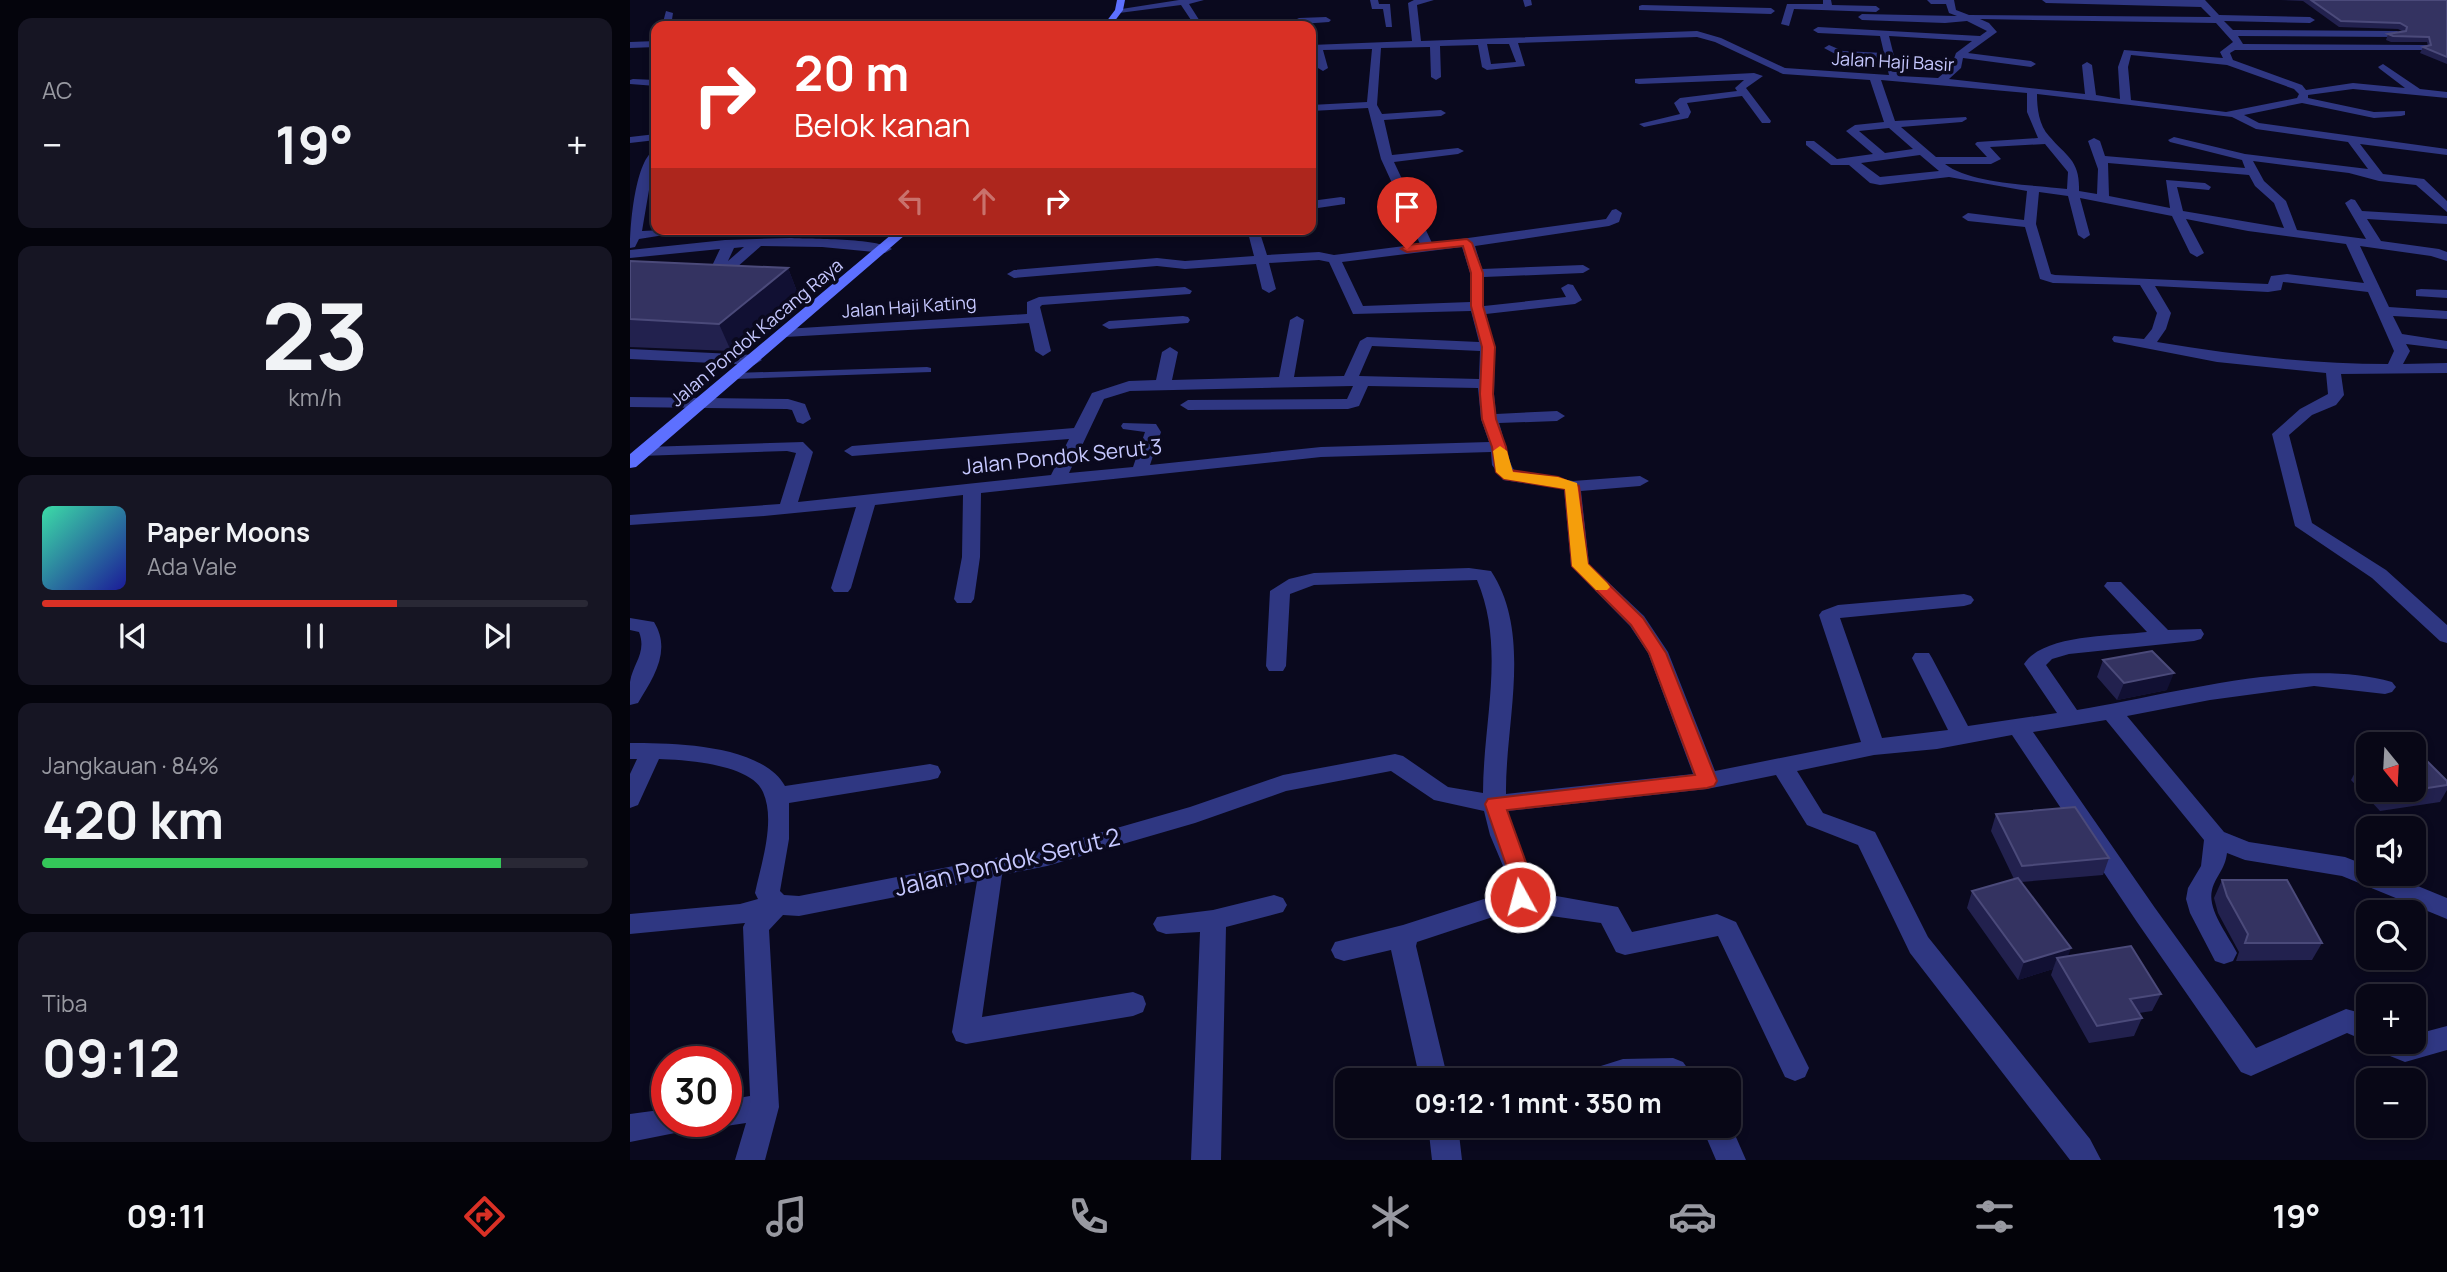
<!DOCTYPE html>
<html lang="id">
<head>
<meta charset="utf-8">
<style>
	body { margin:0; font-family:Manrope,sans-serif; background:#161523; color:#f1f3f6; height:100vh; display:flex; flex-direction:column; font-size:26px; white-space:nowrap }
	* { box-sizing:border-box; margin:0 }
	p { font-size:23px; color:#9899a1 }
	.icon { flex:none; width:38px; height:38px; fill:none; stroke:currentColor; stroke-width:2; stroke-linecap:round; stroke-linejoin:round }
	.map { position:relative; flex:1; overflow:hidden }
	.drawer { display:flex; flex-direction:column; gap:18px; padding:18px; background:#04040c; width:630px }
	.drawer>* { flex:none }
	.top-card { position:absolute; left:21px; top:21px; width:665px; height:214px; border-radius:14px; box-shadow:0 4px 10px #0003,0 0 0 2px #292835; background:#d93025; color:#fff; overflow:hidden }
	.needle { width:46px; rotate:162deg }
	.buttons { position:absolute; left:1726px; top:732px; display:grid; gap:14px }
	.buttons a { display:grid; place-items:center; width:70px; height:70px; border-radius:14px; background:#080716; box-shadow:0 4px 10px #0003,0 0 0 2px #292835; font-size:35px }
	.speed { position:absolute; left:21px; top:1046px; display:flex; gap:14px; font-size:35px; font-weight:700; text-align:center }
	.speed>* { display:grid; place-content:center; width:91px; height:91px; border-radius:50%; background:#080716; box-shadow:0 4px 10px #0003,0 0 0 2px #292835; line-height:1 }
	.speed .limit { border:10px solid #d22; background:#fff; color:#111 }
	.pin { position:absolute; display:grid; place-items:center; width:60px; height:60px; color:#fff; margin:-72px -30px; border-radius:50% 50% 50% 0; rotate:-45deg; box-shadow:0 0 7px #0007 }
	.pin .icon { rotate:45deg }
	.me { position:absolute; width:77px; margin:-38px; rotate:353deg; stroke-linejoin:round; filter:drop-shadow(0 0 5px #0008) }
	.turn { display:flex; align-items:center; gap:24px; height:147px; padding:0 28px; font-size:32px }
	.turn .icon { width:91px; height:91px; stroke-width:2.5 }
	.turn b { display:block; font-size:49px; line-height:60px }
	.lanes { display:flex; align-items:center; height:66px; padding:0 28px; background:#0003; justify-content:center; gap:35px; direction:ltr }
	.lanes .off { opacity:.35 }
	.big { font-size:52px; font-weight:700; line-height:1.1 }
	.drawer .widget { flex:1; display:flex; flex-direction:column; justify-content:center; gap:10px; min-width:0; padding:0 24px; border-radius:14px; background:#161523 }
	.drawer .dial { align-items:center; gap:0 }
	.dial b { font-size:91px; line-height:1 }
	.song { display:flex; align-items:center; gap:21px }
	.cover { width:84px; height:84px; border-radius:10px; background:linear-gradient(135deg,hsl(160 70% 55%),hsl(240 70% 35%)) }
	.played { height:7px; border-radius:4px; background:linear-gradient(90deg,#d93025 65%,#292835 65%) }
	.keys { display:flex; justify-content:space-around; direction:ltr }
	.heat { display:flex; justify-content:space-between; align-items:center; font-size:38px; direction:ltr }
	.charge { height:10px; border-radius:5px; background:linear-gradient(90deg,#34c759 84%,#292835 0) }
	.trip { position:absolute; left:705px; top:1068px; width:406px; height:70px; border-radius:14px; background:#080716; box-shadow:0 4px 10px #0003,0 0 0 2px #292835; font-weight:700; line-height:70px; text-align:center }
	.tab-bar { display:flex; height:112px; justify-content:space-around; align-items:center; background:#030309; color:#9899a1 }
	.tab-bar .icon { width:49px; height:49px }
	.tab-bar .on { color:#d93025 }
	.tab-bar b { font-size:32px; color:#f1f3f6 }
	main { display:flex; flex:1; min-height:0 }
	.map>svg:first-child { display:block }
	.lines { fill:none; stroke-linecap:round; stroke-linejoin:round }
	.service { fill:#2f3782; fill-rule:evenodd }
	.minor { fill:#2f3782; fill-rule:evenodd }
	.secondary { fill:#5d70ff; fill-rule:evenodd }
	.wall { fill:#22214e }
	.shaded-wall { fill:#111033 }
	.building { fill:#343361; stroke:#4b4a7a; stroke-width:2 }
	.route { fill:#d93025; stroke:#8d1f18; stroke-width:2 }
	.slow { fill:#f59e0b }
	.labels { text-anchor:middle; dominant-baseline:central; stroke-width:7; stroke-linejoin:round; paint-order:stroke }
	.far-street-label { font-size:18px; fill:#c6c8ff; stroke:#0a091e }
	.street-label { font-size:21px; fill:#c6c8ff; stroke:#0a091e }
	.near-street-label { font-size:24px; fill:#c6c8ff; stroke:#0a091e }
</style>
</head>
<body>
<main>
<section class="drawer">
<div class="widget"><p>AC</p>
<div class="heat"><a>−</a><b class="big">19°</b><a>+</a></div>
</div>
<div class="widget dial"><b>23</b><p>km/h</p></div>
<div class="widget">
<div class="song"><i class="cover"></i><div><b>Paper Moons</b><p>Ada Vale</p></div></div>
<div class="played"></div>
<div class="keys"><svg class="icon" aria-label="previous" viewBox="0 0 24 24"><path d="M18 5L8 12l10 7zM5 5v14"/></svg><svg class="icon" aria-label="pause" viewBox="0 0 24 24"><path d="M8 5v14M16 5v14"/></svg><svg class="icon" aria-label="next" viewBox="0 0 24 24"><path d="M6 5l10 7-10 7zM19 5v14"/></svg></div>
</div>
<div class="widget"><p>Jangkauan · 84%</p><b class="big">420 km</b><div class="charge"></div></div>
<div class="widget"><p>Tiba</p><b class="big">09:12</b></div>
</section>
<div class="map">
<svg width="1817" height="1160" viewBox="0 0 1817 1160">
	<rect width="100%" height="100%" fill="#0a091e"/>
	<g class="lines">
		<!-- service -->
		<path class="service" d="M297,367L301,368V372L104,379L98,376L104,373Z"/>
		<!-- minor -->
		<path class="minor" d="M549,0H574L559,4L573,26H565L551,5L489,13L485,10Z
			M740,0H748L749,4H760L762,27H756L753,9H742Z
			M804,0L787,5L791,41L1067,31L1091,38L1155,68L1259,75L1255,59L1211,57L1194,48L1199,45L1213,51L1254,53L1250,36L1188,33L1183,30L1188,27L1350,36L1357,31L1337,21L1315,23L1232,20L1228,17L1232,14L1327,16L1319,13L1316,4H1301L1297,0H1324L1326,10L1339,15L1581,17L1571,7L1416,3L1412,0H1575L1589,15L1680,17L1685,20L1680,23L1594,21L1603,30L1767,31L1772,34L1767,37L1608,36L1613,44L1797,45V49L1794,50H1605L1600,53L1603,60L1672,85L1676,90L1723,83L1775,88L1750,69L1748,67L1753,64L1790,89L1817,92V98L1723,89L1678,95V98L1744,112L1775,111V115L1771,116L1744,118L1672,103L1614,115L1629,123L1817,149V155L1730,144L1753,174L1794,179L1817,201V212L1786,185L1749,181L1719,173L1623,161L1634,181L1656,201L1667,230L1736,239L1715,203L1721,199L1725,200L1732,211L1817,216V224L1737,219L1751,241L1809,249L1817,252V261L1801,256L1730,246L1759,307L1817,311V319L1763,316L1772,334L1817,341V349L1776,344L1780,351L1773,364L1817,363V373L1711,374L1714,395L1706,405L1682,415L1659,435L1682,523L1756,570L1817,625V643L1810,641L1742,578L1665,526L1642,434L1670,409L1698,394L1696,373L1587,362L1484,342L1482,339L1484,336L1514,339L1522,329L1527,313L1510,285L1423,283L1410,279L1395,227L1338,221L1332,217L1338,213L1394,220L1397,191L1319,177L1250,185L1240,183L1219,165H1201L1176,145V141H1184L1207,159L1243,154L1216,131L1225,125L1254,122L1240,80L1153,74L1085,42L1067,37L888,43L895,66L857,70L852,67L848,45L810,46L811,77L806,80L801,77L800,47L751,48L747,105L752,114L811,110L816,113L811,116L754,120L762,155L828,148L834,151L828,154L764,162L802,243L976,219L982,210L986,209L992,213L989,222L979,226L845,246L852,269L953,265L960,269L953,273L854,277V306L936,297L931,288L938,284L943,285L952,300L945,304L856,314L865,347L864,394L866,414L927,411L935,416L927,421L869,423C874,437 877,461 885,471L943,481L1010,476L1019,481L1010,486L951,491L959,564L1014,616L1038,652L1085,771L1231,742L1189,615L1192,611L1208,605L1334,594L1341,596L1344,600L1341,604L1334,606L1210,618L1252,738L1318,730L1282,658L1285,653H1299L1302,658L1338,726L1427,713L1394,664C1413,634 1484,636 1517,632L1474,586L1477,582H1491L1538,630L1571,629L1574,634L1571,639L1564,641L1439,654L1422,659L1416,665L1447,710C1541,695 1670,656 1762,682L1766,687L1762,692L1755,694L1684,686L1580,700L1497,716L1594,832L1619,842L1715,857L1738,866V873H1756L1817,898V919L1712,876L1615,860L1597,853C1595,870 1586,875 1582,890C1577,910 1599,936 1607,953L1603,961L1594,964L1585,961L1560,913L1556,899L1558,888L1571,866L1574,840L1476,720L1403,732L1525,908L1626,1048L1716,1009L1738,1015V1041H1740L1738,1042L1717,1033L1621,1076L1611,1072L1507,922L1382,735L1307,749L1244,755L1167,771L1193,813L1245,832L1298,937L1460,1139L1471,1160H1440L1280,953L1228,845L1177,825L1146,775L1077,789L878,811L884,835L905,885L904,892L988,907L1002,932L1087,914L1106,922L1179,1068L1175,1077L1165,1081L1155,1077L1088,936L995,955L986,952L971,923L907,914L890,908L787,942L786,946L818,1080H790L761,950L714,961L705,958L701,950L705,942L773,925L879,891L881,885L860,835L854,811L804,800L761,771L656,791L565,823L417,866L372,875L352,1017L503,992L513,996L516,1004L513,1012L503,1016L336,1044L326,1041L322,1032L347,881L169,916L153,915L139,930L149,1107L135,1160H105L116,1123L96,1126L85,1122H96V1100L120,1096L113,927L115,923L0,934V914L110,904L128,899L125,893C131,864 146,821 133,792C121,764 56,760 29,759L8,805L0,808V774L7,759H0V743C43,743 131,744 155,786L300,764L308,766L311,772L308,778L300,780L159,803V839L150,891L154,895L169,896L417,848L560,807L653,775L765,754L773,756L818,787L853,793C853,722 876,648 847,580L684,585L660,594L656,666L653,671H639L636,666L640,591L659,579L684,573L839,568L861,571C903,635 875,723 876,794L1063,774L1018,653L1000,626L941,566L934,489L873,480L862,465L861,452L691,457L351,493L350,557L344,599L341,603H327L324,599L332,557L333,495L245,505L221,588L218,592H204L201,588L226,507L134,516L0,525V515L150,504L166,453L157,451L10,456L8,452L10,448L16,447L173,442L183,452L168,502L421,475L439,439L222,456L214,451L222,446L444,428L462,393L499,381L526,380L532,352L540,347L548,352L542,380L649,377L660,320L667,316L674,320L664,377L714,376L730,341L737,337L849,342L841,311L723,314L699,262L689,260L639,263L646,289L639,293L632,289L626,264L555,269L527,266L384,278L377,274L384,270L527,258L555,261L624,256L618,233L624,229L630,233L637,255L689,252L704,255L790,244L751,159L738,108L681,111V105L737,102L742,49L693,50L698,68L693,71L688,68L681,45L782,41L778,3L784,0ZM1350,19L1586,23L1603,42L1590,52L1593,58L1494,50L1488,67L1490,99L1466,95L1462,65L1457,62L1452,65L1455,94L1319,79L1331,68L1333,58L1401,67L1406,64L1401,61L1338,53L1367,32L1359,23ZM1259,36L1342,41L1326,53L1321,67L1308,78L1269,76ZM857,44H879L886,62L861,64ZM1501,55L1597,65L1664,89L1669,94L1667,98L1596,112L1501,100L1498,67ZM1251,80L1397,93V112L1408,138L1347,142L1345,144L1357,157H1306L1271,127L1332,122L1337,119L1336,117L1265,121ZM1407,94L1602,117L1626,129L1718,142L1738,169L1615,154L1544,137L1538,140L1540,142L1612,160L1615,168L1475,156L1470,141L1464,138L1458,141L1468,169L1467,194L1449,191C1450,160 1437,157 1419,136C1409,125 1407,109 1407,94ZM1259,128L1283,149L1255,153L1229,131ZM1415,144L1438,172L1437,189C1405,185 1340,184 1315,164H1361L1371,159L1360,147ZM1290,155L1309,171L1250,177L1231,163ZM1478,163L1619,175L1625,186L1644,203L1654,228L1553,211L1547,187L1579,190L1581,187L1575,183L1536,180L1540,208L1479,196ZM1409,192L1438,196L1448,235L1454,239L1460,235L1450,198L1542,216L1560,253L1567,257L1574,253L1556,219L1618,231L1716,244L1734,283L1657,274L1641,276L1638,284L1425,275L1421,274L1406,224ZM832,247L840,273V302L733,306L712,262ZM1653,282L1738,292L1764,351L1758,364C1680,364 1604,355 1527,342L1536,329L1541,313L1525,286L1638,292L1651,290ZM742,346L850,351L849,379L729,376ZM723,386L717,399L558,400L550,405L558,410L718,409L729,406L738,386L848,388L851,419L859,442L691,447L520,465L531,432L526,424L493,423L491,426L493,429L515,432L503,467L439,473L474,399L500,391Z
			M893,0H901L902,5L895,7Z
			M1193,0H1201L1202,5L1246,6L1250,9L1246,12L1164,9L1159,26L1151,24L1157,4H1193Z
			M1012,5L1141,8L1145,11L1141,14L1009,10V6Z
			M36,11L43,13L41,26H32Z
			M696,17L701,20L699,22L671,24V26H663L661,22L669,18Z
			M26,41V47L0,48V42Z
			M1124,73L1133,76L1116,88L1141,121L1140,123H1132L1112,96L1057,103L1061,112L1058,118L1014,127L1009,124L1050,114L1044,103L1050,98L1107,91L1105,88L1114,80L1009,84L1005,83V79Z
			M3,79L26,80V86L0,84V80Z
			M26,134V140L0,143V137Z
			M26,149L12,231L53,229L47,233L9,239L5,247L0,248C0,226 5,158 26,149Z
			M711,197L715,198V204L681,209V201Z
			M160,238C180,239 248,238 262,249L255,253L192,247L131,246L106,268L88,272L81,268L90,249L0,258V250L95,240ZM114,247L98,261L104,248Z
			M555,287L562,291L560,294L412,305L410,307L421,351L413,356L405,351L399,323L155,337L148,333L155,329L397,314V302L409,297Z
			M1791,289L1817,290V298L1786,296V290Z
			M553,316L558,317L560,320L558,323L479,329L472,325L479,321Z
			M0,349L124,355L132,360L124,365L0,359Z
			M0,397L158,399L175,404L181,419L173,424L167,422L162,410L157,409L0,407Z
			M0,618L24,622C42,651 23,678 8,703L0,705C0,698 0,689 0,682C3,663 17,653 9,632L0,630Z
			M644,895L653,898L657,905L653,912L596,927L591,1160H561L570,932L536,934L527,931L523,924L527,917L583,910Z
			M1817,1026V1050L1775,1062L1745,1050L1741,1041H1783V1035Z
			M1043,1058L1053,1062L1066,1080H951L955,1071L993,1059Z
			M37,1109V1122H54L50,1132L0,1142V1114Z
			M1099,1121L1116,1160H1086L1071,1125H1099Z
			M798,1125H828L832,1160H802Z"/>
		<!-- secondary -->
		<path class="secondary" d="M487,0H495L493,10L481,26H473L485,10Z
			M268,229H282L6,467L0,468V454Z"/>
	</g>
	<!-- wall -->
	<path class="wall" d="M1650,0H1817V64L1790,53L1793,47L1798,46L1797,42H1761L1756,40L1758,34L1772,31L1768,29L1709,27L1673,1Z
		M0,261L158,268L168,294L101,351L0,347Z
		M1473,660L1537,690L1487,700L1467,677Z
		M1738,761V789H1783L1817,781V790L1810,802L1750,811L1721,780L1730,763Z
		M1366,814L1479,858L1473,875L1391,882L1438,956L1531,994L1522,1011L1509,1013L1512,1018L1504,1036L1459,1043L1421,975L1423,969L1388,980L1337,908L1342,891L1384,879L1361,831Z
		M1592,880L1692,943L1682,960L1606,961L1609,952L1588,913L1584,898Z"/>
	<!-- shaded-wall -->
	<path class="shaded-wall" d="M158,268L168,294L101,351L89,324Z
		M1544,673L1537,690L1487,700L1494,683Z
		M1441,948L1435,965L1427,958L1423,969L1388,980L1394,962Z"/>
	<!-- building -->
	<path class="building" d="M1681,0H1817V57L1793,47L1801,45L1799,37L1763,36L1758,34L1776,31L1777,27L1770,23L1711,21Z
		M0,261L158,268L89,324L0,319Z
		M1522,651L1544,673L1494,683L1473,660Z
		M1790,754L1817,781V785L1759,794L1755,789H1783V755Z
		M1738,761V771L1730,763Z
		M1445,807L1479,858L1392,866L1366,814Z
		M1388,878L1441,948L1394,962L1342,891Z
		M1592,880H1657L1692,943H1615L1618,934L1597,896Z
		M1501,946L1531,994L1500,999L1512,1018L1467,1026L1427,958Z"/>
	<!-- route -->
	<path class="route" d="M837,239L842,243L853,273V306L865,347L863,394L866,419L876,447L880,470L928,477L949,486L958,564L1013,618L1036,653L1087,781L1084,786L1077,788L877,810L904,885L897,902L890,905L882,902L879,897L883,885L855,804L858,799L1065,775L1019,653L1001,625L942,566L935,489L874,479L866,472L862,447L852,419L850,394L852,347L841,306V273L833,246L777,252L771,249L777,245Z"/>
	<!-- slow -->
	<path class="slow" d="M870,446L877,451L883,472L928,477L947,483L958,564L977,583L980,587L977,590H966L942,566L935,489L874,479L866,472L863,451Z"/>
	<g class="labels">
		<!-- far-street labels -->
		<g class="far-street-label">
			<text transform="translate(1263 61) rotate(3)">Jalan Haji Basir</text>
			<text transform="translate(279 306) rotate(-4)">Jalan Haji Kating</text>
			<text transform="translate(126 332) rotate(-40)">Jalan Pondok Kacang Raya</text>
		</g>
		<!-- street labels -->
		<g class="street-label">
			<text transform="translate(432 456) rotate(-6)">Jalan Pondok Serut 3</text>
		</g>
		<!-- near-street labels -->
		<g class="near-street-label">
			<text transform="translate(377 861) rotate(-13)">Jalan Pondok Serut 2</text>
		</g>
	</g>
</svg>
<div class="buttons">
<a><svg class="needle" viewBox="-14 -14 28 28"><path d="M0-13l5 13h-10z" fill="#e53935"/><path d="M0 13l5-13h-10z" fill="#9899a1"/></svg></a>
<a><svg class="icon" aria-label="sound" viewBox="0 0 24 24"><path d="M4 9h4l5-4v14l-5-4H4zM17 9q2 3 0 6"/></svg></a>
<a><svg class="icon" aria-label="search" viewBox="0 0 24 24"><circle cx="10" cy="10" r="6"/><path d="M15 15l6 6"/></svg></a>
<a>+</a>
<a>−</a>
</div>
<div class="speed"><div class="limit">30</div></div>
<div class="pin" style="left:777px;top:249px;background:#d93025"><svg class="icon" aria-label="arrive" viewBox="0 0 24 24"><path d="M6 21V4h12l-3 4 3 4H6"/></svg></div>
<svg class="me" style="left:890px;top:897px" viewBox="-20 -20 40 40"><circle r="17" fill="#d93025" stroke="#fff" stroke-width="3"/><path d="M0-11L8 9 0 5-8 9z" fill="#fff"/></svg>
<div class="trip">09:12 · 1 mnt · 350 m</div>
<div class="top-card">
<div class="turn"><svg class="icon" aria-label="right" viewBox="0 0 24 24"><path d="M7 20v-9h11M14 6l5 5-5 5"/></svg><div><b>20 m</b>Belok kanan</div></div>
<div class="lanes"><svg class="icon off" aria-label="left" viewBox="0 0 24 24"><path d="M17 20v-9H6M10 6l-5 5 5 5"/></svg><svg class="icon off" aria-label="ahead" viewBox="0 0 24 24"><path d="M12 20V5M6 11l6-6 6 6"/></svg><svg class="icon" aria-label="right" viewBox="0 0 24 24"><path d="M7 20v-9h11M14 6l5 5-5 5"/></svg></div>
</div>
</div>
</main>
<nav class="tab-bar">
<b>09:11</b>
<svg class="icon on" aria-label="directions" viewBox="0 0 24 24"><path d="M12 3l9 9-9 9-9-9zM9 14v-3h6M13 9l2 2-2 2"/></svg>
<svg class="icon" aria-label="music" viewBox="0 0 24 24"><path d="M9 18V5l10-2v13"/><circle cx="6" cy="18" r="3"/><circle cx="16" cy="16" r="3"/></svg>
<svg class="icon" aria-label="phone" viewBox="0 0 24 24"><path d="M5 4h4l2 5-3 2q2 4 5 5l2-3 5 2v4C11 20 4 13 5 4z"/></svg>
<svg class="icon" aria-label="climate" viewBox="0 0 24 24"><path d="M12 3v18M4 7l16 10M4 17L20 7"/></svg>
<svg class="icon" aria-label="car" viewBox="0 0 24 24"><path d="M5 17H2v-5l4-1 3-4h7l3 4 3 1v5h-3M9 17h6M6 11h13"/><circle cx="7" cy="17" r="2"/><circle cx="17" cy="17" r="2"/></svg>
<svg class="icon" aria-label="filters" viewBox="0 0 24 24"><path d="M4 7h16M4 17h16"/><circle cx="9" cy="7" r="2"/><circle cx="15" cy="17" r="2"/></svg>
<b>19°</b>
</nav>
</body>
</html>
